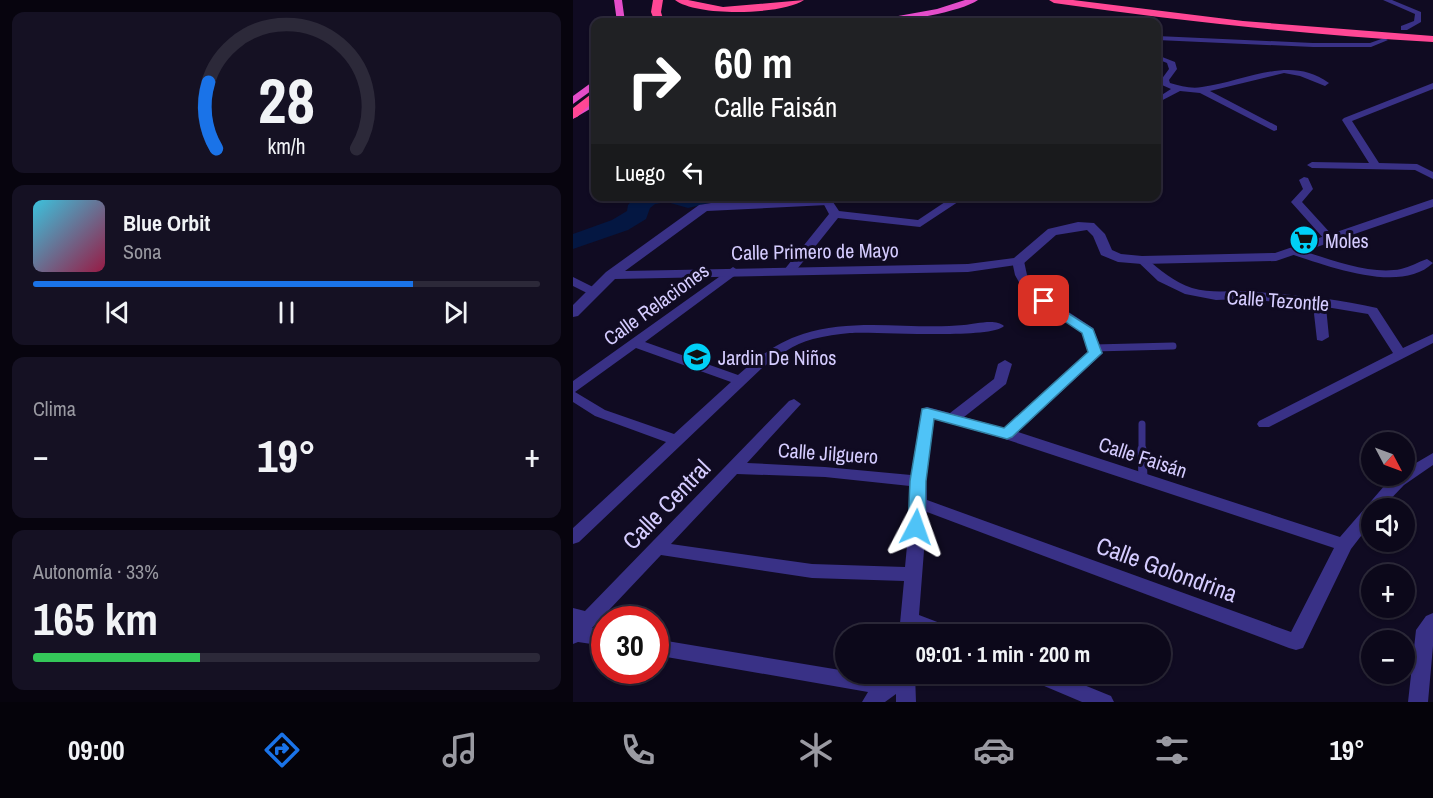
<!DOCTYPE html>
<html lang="es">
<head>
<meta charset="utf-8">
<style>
	body { margin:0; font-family:"Archivo Narrow",sans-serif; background:#151123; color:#f1f3f6; height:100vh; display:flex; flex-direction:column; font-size:22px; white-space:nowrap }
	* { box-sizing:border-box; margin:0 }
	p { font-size:20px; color:#9a9aa2 }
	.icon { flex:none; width:33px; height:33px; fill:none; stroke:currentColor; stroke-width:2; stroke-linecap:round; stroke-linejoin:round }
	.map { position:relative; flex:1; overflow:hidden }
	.drawer { display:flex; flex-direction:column; gap:12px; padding:12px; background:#07040e; width:573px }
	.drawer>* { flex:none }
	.hud { position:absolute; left:18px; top:18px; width:570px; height:183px; border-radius:12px; box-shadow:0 2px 4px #0004,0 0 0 2px #2c2939; background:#202124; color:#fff; overflow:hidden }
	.needle { width:39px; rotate:131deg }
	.buttons { position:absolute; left:788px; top:432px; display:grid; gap:12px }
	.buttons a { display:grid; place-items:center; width:54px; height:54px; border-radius:50%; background:#0c081a; box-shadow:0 2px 4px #0004,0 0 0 2px #2c2939; font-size:30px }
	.speed { position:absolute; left:18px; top:606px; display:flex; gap:12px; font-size:30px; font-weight:700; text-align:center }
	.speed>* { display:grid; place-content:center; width:78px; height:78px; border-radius:50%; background:#0c081a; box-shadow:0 2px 4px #0004,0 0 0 2px #2c2939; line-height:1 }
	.speed .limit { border:9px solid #d22; background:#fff; color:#111 }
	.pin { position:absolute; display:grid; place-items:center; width:51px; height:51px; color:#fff; margin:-26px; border-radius:12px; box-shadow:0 3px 9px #0006 }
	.me { position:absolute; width:66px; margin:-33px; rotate:4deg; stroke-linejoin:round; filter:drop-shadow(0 0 4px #0008) }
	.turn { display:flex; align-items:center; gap:21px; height:126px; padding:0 24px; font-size:27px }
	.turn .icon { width:78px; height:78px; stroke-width:2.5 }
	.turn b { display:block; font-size:42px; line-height:51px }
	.then { display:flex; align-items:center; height:57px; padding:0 24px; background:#0003; gap:12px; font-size:22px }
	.big { font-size:45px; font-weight:700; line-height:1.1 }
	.drawer .card { flex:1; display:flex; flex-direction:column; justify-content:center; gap:9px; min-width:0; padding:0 21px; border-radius:12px; background:#151123 }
	.drawer .dial { align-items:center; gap:0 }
	.dial svg { height:156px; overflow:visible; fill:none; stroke:#2c2939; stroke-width:7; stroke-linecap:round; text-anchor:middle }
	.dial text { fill:#f1f3f6; stroke:none }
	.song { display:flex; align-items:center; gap:18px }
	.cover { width:72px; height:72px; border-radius:9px; background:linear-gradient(135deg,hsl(190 70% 55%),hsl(340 70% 35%)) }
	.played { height:6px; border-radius:3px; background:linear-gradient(90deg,#1a73e8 75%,#2c2939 75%) }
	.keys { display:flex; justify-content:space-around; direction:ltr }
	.heat { display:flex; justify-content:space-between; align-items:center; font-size:33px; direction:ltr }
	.charge { height:9px; border-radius:4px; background:linear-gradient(90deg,#34c759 33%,#2c2939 0) }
	.trip { position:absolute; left:262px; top:624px; width:336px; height:60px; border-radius:30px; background:#0c081a; box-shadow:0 2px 4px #0004,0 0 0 2px #2c2939; font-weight:700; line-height:60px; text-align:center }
	.menu { display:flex; height:96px; justify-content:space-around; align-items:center; background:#05030a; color:#9a9aa2 }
	.menu .icon { width:42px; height:42px }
	.menu .current { color:#1a73e8 }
	.menu b { font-size:27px; color:#f1f3f6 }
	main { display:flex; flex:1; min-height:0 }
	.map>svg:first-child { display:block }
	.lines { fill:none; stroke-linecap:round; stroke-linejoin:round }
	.river { fill:#041742; fill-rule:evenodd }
	.service-far1 { stroke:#393186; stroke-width:7 }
	.service { stroke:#393186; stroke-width:9 }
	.minor { fill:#393186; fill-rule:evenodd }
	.tertiary { fill:#393186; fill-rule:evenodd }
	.trunk { fill:#e44dca; fill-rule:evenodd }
	.motorway { fill:#ff4795; fill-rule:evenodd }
	.route { fill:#4fc3f7; stroke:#337fa1; stroke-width:1.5 }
	.labels { text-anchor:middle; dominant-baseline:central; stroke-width:6; stroke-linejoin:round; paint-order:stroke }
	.poi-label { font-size:20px; fill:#d5ccff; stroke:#100b22; text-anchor:start }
	.street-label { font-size:20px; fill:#d5ccff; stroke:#100b22 }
	.near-street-label { font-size:24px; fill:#d5ccff; stroke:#100b22 }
</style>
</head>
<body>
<main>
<section class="drawer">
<div class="card dial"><svg viewBox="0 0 100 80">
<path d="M14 69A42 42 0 1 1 86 69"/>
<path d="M14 69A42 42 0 0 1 10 35" stroke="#1a73e8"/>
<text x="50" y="56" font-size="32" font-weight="700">28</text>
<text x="50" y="72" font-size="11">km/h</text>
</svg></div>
<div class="card">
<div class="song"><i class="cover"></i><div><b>Blue Orbit</b><p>Sona</p></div></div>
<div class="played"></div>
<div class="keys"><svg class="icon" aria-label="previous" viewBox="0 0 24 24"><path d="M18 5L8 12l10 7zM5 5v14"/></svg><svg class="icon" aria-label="pause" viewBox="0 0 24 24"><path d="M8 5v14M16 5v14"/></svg><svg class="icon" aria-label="next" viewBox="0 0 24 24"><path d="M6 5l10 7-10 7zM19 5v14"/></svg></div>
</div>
<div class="card"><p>Clima</p>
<div class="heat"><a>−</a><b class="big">19°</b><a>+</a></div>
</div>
<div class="card"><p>Autonomía · 33%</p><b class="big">165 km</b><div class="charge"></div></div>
</section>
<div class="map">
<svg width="860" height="702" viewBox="0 0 860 702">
	<rect width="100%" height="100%" fill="#100b22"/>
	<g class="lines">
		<!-- river -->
		<path class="river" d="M63,196H148L145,201L115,208L94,202L82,204L77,208L73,219L55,230L0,249V234L39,220L54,211L55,205Z"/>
		<!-- service-far1 -->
		<path class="service-far1" d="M521,348L600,346
			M569,424V450"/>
		<!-- service -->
		<path class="service" d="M569,449L570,479"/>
		<!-- minor -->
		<path class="minor" d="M810,0H819L848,12V22L834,30H828V26L841,21L842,14Z
			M584,36L740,43H797L811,38L815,40L798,47H740L584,40Z
			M584,55L602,62L604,69L596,80L597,83C608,86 618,89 629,87C671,82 717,54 756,83L752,86L727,76L711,73L637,91L704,126V130L701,131L627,93L607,91L584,103V98L598,89L589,85L588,80L596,69L594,63L584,59Z
			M860,83V89L779,121L806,163L844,164L860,172V179L842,170L739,168L734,165L739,162L796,163L769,120L771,118Z
			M731,177L735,178L740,189L729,202L760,236V240H752L718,202L730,189L726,180Z
			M50,196H60L58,201H50Z
			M381,196H394L347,227L265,218L221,273H213L211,270L256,214L249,201L250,199H258L266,211L345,220Z
			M719,248C750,256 795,276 828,269C837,267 845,262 854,259L860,263C827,295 752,265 715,253L713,251Z
			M569,256L573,258C587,270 601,282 619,288C636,293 653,291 670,291C714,294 761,298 804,308L830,348L860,334V343L696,427H686L684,424L686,421L820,353L795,314L753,307L756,337L749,341L744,340L740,305L668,299L643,300L612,294L585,281L563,260Z
			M445,257L451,261L454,275L462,290L520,328L530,353L445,432L767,537L819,477L831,476V470L860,453V465L831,485L809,508H798V523L778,549L730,648L723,650L716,648L354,512L346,615L380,628L382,634H354L345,631L344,634H326L331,581L239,578L88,555L19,628L32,630V646L5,642L0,644V608L12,611L216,401L221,399L228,404L174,463L252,467L338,475L349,409L354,407L377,413L421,379L425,364L432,360L439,364L433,384L391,417L431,428L516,352L509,333L453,295L442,275L439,261ZM361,419L429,438L761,548L718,632L354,500L353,481ZM164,474L252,477L337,486L338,503L332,567L239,564L98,544Z
			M160,267L166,271L164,274L72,342L165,375C185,357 205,342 230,334C282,317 338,330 391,325C402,324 423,318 431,326C416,340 303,331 277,333C265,334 252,336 240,339C220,344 205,356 189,368L6,542L0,544V528L93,442L22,416L0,402V381ZM63,348L158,382L101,434L32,410L2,392Z
			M0,277L24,289L26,292L20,296L0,286Z
			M860,613V646L855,702H835L843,630L853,616Z
			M82,639L273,671V674L314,678L322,676V674H342L343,702H323V694L312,702H289L295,692L82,655Z
			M454,674H484L538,696L541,702H509L457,680Z"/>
		<!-- tertiary -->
		<path class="tertiary" d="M267,196L254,205L134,211L52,271L395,264L441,258L475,229L505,222L521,223L532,234L539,250L548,254L569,256L702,253L860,199V207L703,261L569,264L545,262L528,255L520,236L514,230L483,235L450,264L395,272L42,279L5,316L0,317V305L33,272L126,205L150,201Z"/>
		<!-- trunk -->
		<path class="trunk" d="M41,0H49L52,22H44Z
			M392,0H405C386,13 315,25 292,22L364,9Z
			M22,80V88L0,104V96Z
			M22,98V106L0,119V111Z"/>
		<!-- motorway -->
		<path class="motorway" d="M80,0H90L88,12L91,22H82L78,12Z
			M102,0H115L150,7L231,0C209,15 124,17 102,0Z
			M476,0H500L670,21L860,36V42C733,35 607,21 481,3Z
			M22,91V100L4,117L0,118V108Z"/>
	</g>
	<!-- route -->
	<path class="route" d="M471,298L520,329L529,353L439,437L434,439L361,419L353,481L352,527L349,531L343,533L337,531L335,527L337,481L349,409L354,408L431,428L515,352L509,333L466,304L464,301L466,299Z"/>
	<!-- icons -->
	<defs>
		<g id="supermarket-disc" transform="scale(1.5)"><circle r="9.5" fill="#00d0f7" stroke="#100b22"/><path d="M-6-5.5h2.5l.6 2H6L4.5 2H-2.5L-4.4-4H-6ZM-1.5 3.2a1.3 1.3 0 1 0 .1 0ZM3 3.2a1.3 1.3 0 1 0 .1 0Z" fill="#111"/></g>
		<g id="school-disc" transform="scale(1.5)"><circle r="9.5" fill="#00d0f7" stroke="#100b22"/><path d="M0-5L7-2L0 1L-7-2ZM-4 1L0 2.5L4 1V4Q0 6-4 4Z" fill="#111"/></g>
	</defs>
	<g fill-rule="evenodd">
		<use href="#supermarket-disc" x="731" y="240"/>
		<use href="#school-disc" x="124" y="357"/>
	</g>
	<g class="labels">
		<!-- poi labels -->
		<g class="poi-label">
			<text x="752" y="240">Moles</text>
			<text x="145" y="357">Jardin De Niños</text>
		</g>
		<!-- street labels -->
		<g class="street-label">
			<text transform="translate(242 251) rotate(-1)">Calle Primero de Mayo</text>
			<text transform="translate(705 300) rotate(4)">Calle Tezontle</text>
			<text transform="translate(83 304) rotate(-36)">Calle Relaciones</text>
			<text transform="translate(255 453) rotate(4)">Calle Jilguero</text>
			<text transform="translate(570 457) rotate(18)">Calle Faisán</text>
		</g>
		<!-- near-street labels -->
		<g class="near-street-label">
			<text transform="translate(93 504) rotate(-46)">Calle Central</text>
			<text transform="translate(594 569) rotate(20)">Calle Golondrina</text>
		</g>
	</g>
</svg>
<div class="buttons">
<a><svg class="needle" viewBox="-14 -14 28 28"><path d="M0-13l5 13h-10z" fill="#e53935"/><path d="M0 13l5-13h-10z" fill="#9a9aa2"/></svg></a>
<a><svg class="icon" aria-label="sound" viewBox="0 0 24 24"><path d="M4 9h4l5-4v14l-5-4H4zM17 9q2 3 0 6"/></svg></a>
<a>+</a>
<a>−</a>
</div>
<div class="speed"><div class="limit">30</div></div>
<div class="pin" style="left:471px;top:301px;background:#d93025"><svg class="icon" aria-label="arrive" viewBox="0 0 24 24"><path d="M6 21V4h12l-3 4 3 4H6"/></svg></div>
<svg class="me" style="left:343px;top:527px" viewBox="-20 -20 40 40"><path d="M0-17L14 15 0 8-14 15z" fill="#4fc3f7" stroke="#fff" stroke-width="4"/></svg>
<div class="trip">09:01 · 1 min · 200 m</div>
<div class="hud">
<div class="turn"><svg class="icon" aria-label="right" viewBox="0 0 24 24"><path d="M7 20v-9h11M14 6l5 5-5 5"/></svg><div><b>60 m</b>Calle Faisán</div></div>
<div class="then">Luego<svg class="icon" aria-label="left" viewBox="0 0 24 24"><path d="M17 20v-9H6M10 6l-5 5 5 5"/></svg></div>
</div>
</div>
</main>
<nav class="menu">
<b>09:00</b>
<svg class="icon current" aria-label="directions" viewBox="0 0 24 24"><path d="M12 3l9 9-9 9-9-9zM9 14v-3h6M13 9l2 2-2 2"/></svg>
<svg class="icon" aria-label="music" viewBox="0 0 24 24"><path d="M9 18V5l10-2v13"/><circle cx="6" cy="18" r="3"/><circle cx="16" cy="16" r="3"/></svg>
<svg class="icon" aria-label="phone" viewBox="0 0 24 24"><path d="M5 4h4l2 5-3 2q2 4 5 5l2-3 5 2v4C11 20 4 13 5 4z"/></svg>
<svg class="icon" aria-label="climate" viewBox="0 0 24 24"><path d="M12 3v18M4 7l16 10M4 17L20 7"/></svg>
<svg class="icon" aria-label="car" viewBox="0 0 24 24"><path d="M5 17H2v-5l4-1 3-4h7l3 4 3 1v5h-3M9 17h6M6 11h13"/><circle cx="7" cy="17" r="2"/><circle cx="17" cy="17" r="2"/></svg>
<svg class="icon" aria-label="filters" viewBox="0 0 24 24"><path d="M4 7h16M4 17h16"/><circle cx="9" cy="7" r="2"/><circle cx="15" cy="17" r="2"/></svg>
<b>19°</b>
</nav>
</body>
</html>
